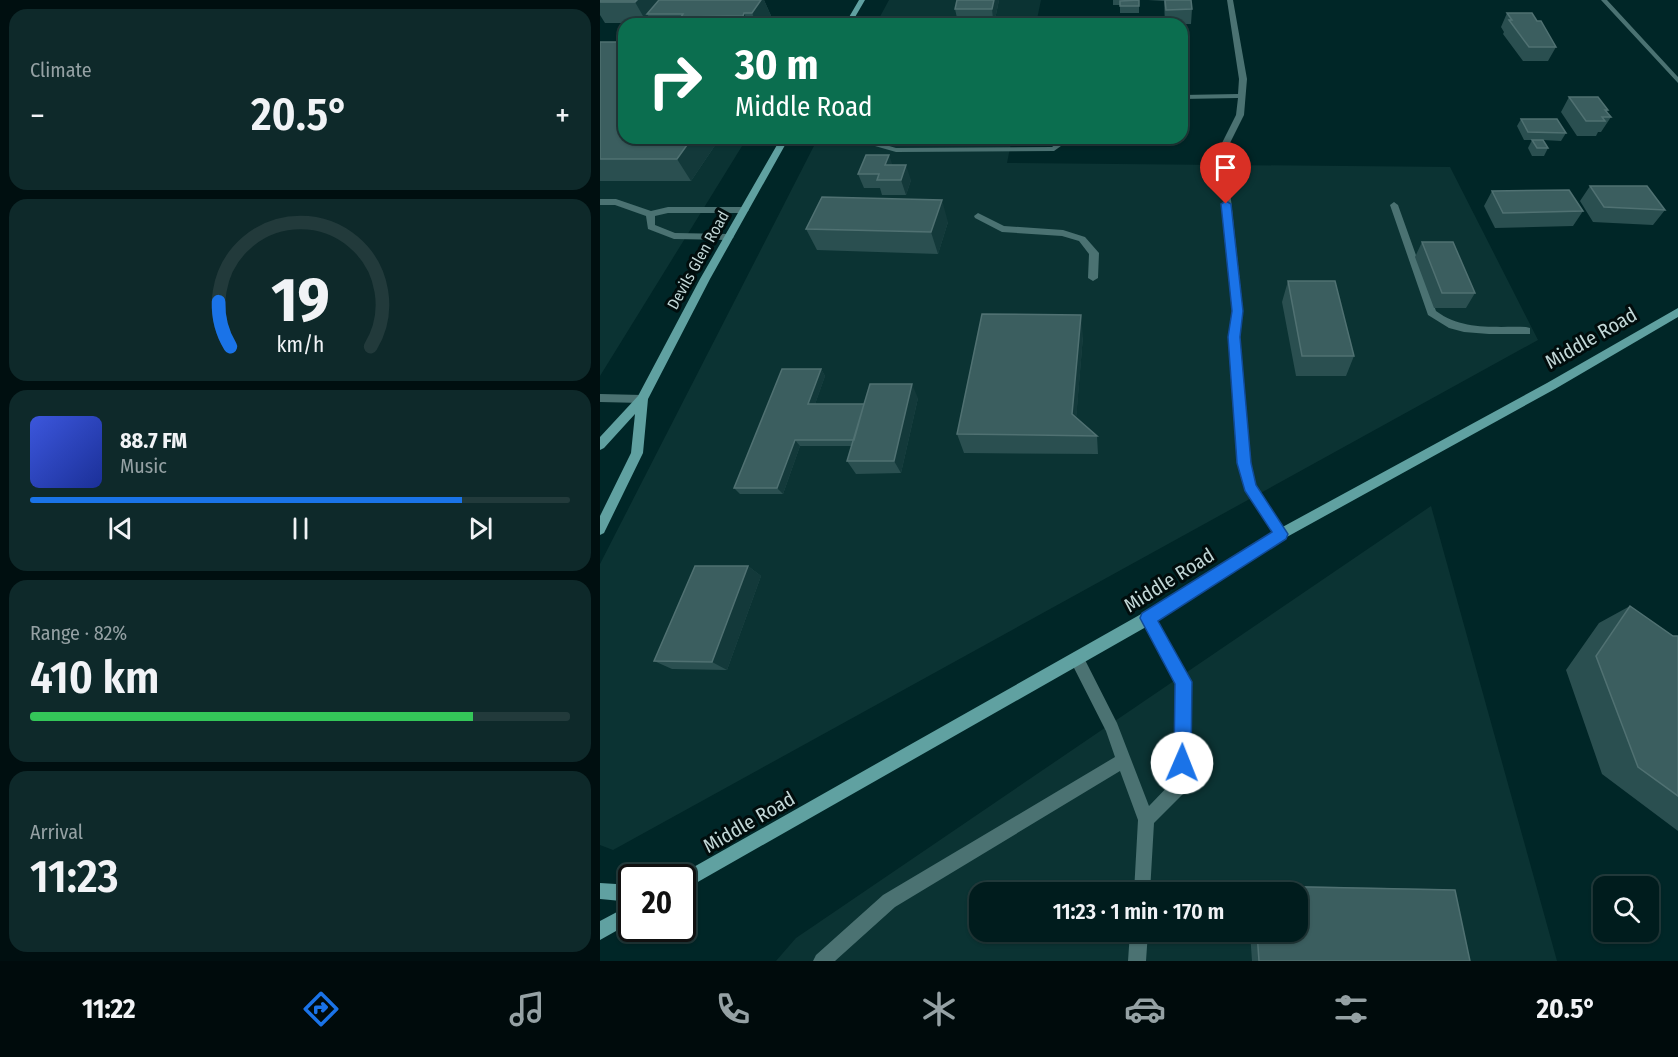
<!DOCTYPE html>
<html lang="en">
<head>
<meta charset="utf-8">
<style>
	body { margin:0; font-family:"Fira Sans Condensed",sans-serif; background:#0e292a; color:#f1f3f6; height:100vh; display:flex; flex-direction:column; font-size:22px; white-space:nowrap }
	* { box-sizing:border-box; margin:0 }
	p { font-size:20px; color:#95a1a4 }
	.icon { flex:none; width:33px; height:33px; fill:none; stroke:currentColor; stroke-width:2; stroke-linecap:round; stroke-linejoin:round }
	.map { position:relative; flex:1; overflow:hidden }
	.drawer { display:flex; flex-direction:column; gap:9px; padding:9px; background:#000f10; width:600px }
	.drawer>* { flex:none }
	.top-card { position:absolute; left:18px; top:18px; width:570px; height:126px; border-radius:18px; box-shadow:0 2px 4px #0004,0 0 0 2px #223a3b; background:#0b6e4f; color:#fff; overflow:hidden }
	.controls { position:absolute; left:993px; top:876px; display:grid; gap:12px }
	.controls a { display:grid; place-items:center; width:66px; height:66px; border-radius:12px; background:#001c1d; box-shadow:0 2px 4px #0004,0 0 0 2px #223a3b; font-size:30px }
	.speed { position:absolute; left:18px; top:864px; display:flex; gap:12px; font-size:30px; font-weight:700; text-align:center }
	.speed>* { display:grid; place-content:center; width:78px; height:78px; border-radius:50%; background:#001c1d; box-shadow:0 2px 4px #0004,0 0 0 2px #223a3b; line-height:1 }
	.speed .limit { border:3px solid #111; border-radius:9px; background:#fff; color:#111 }
	.pin { position:absolute; display:grid; place-items:center; width:51px; height:51px; color:#fff; margin:-62px -26px; border-radius:50% 50% 50% 0; rotate:-45deg; box-shadow:0 0 6px #0007 }
	.pin .icon { rotate:45deg }
	.me { position:absolute; width:66px; margin:-33px; rotate:1deg; stroke-linejoin:round; filter:drop-shadow(0 0 4px #0008) }
	.turn { display:flex; align-items:center; gap:21px; height:126px; padding:0 18px; font-size:27px }
	.turn .icon { width:78px; height:78px; stroke-width:2.5 }
	.turn b { display:block; font-size:42px; line-height:51px }
	.big { font-size:45px; font-weight:600; line-height:1.1 }
	.drawer .card { flex:1; display:flex; flex-direction:column; justify-content:center; gap:9px; min-width:0; padding:0 21px; border-radius:18px; background:#0e292a }
	.drawer .dial { align-items:center; gap:0 }
	.dial svg { height:156px; overflow:visible; fill:none; stroke:#223a3b; stroke-width:7; stroke-linecap:round; text-anchor:middle }
	.dial text { fill:#f1f3f6; stroke:none }
	.song { display:flex; align-items:center; gap:18px }
	.cover { width:72px; height:72px; border-radius:9px; background:linear-gradient(135deg,hsl(230 70% 55%),hsl(230 70% 35%)) }
	.played { height:6px; border-radius:3px; background:linear-gradient(90deg,#1a73e8 80%,#223a3b 80%) }
	.keys { display:flex; justify-content:space-around; direction:ltr }
	.heat { display:flex; justify-content:space-between; align-items:center; font-size:33px; direction:ltr }
	.charge { height:9px; border-radius:4px; background:linear-gradient(90deg,#34c759 82%,#223a3b 0) }
	.trip { position:absolute; left:369px; top:882px; width:339px; height:60px; border-radius:18px; background:#001c1d; box-shadow:0 2px 4px #0004,0 0 0 2px #223a3b; font-weight:600; line-height:60px; text-align:center }
	.dock { display:flex; height:96px; justify-content:space-around; align-items:center; background:#000b0c; color:#95a1a4 }
	.dock .icon { width:42px; height:42px }
	.dock .current { color:#1a73e8 }
	.dock b { font-size:27px; color:#f1f3f6 }
	main { display:flex; flex:1; min-height:0 }
	.map>svg:first-child { display:block }
	.built { fill:#0b3333; fill-rule:evenodd }
	.lines { fill:none; stroke-linecap:round; stroke-linejoin:round }
	.lane { fill:#4b7272; fill-rule:evenodd }
	.street { fill:#4b7272; fill-rule:evenodd }
	.secondary { fill:#60a1a1; fill-rule:evenodd }
	.wall { fill:#2a4f50 }
	.shaded-wall { fill:#13393a }
	.building { fill:#3b5e5f; stroke:#507172; stroke-width:1.5 }
	.route { fill:#1a73e8; stroke:#114b97; stroke-width:1.5 }
	.labels { text-anchor:middle; dominant-baseline:central; stroke-width:6; stroke-linejoin:round; paint-order:stroke }
	.far-street-label { font-size:16px; fill:#c2d7d7; stroke:#010d0d }
	.street-label { font-size:20px; fill:#c2d7d7; stroke:#010d0d }
</style>
</head>
<body>
<main>
<section class="drawer">
<div class="card"><p>Climate</p>
<div class="heat"><a>−</a><b class="big">20.5°</b><a>+</a></div>
</div>
<div class="card dial"><svg viewBox="0 0 100 80">
<path d="M14 69A42 42 0 1 1 86 69"/>
<path d="M14 69A42 42 0 0 1 8 46" stroke="#1a73e8"/>
<text x="50" y="56" font-size="32" font-weight="700">19</text>
<text x="50" y="72" font-size="11">km/h</text>
</svg></div>
<div class="card">
<div class="song"><i class="cover"></i><div><b>88.7 FM</b><p>Music</p></div></div>
<div class="played"></div>
<div class="keys"><svg class="icon" aria-label="previous" viewBox="0 0 24 24"><path d="M18 5L8 12l10 7zM5 5v14"/></svg><svg class="icon" aria-label="pause" viewBox="0 0 24 24"><path d="M8 5v14M16 5v14"/></svg><svg class="icon" aria-label="next" viewBox="0 0 24 24"><path d="M6 5l10 7-10 7zM19 5v14"/></svg></div>
</div>
<div class="card"><p>Range · 82%</p><b class="big">410 km</b><div class="charge"></div></div>
<div class="card"><p>Arrival</p><b class="big">11:23</b></div>
</section>
<div class="map">
<svg width="1078" height="961" viewBox="0 0 1078 961">
	<rect width="100%" height="100%" fill="#002627"/>
	<!-- built -->
	<path class="built" d="M289,0H441L436,24H276Z
		M0,47L24,138H147L0,376Z
		M218,138H412L407,163L850,167L938,340L13,850L0,845V564Z
		M831,506L957,961H176L196,938ZM380,892H698V932H380Z"/>
	<g class="lines">
		<!-- lane -->
		<path class="lane" d="M627,0H633L647,79L644,115L629,145L627,163L623,165L619,163L621,145L636,115L638,98L582,99V95L638,94L639,79Z
			M273,138H281L279,143L296,148L452,147L463,138H472L454,151L296,152L275,146H182L178,144L182,142H272Z
			M0,199H16L51,211L68,207H145L149,210L145,213H68L55,216V225L75,233L129,234L134,237L129,240L74,239L48,229L46,216L15,205H0Z
			M794,202L798,205L836,311C863,331 895,326 926,327L930,328V334H889L864,332L849,328L828,315L790,205Z
			M378,213L404,226L463,230L485,237L499,253L498,278L493,281L488,278L489,254L479,241L462,236L402,232L375,218L374,216Z
			M0,394L42,395L48,399L42,403L0,402Z
			M548,611L553,613L590,682V783L588,789L554,823L550,892H534L538,820L520,771L295,907L235,961H213L216,955L283,895L515,757L506,731L472,664L470,659L472,654L477,652L482,654L517,723L549,806L574,780L576,683L541,618L543,613Z
			M530,932H548L546,961H528Z"/>
		<!-- street -->
		<path class="street" d="M1001,0H1007L1078,77V83Z
			M620,161L627,163L643,311L639,337L650,463L656,485L687,534L685,538L681,540L677,538L646,491L638,463L629,337L633,311Z"/>
		<!-- secondary -->
		<path class="secondary" d="M259,0H265L251,24H245Z
			M181,138H189L110,279L48,399L43,453L4,533L0,535V516L31,453L35,414L4,448L0,450V437L38,396L100,279Z
			M1078,308V317L955,389L685,538L553,623L82,891V878L76,877L543,613L677,530L947,383Z
			M0,883L32,885V902L0,899Z
			M32,904V922L0,940V921Z"/>
	</g>
	<!-- wall -->
	<path class="wall" d="M0,0H164L172,18L168,24H53L50,19L47,23H5L0,15Z
		M357,0H399L394,24H329L357,18L355,9Z
		M513,0H539V13H520V5H513Z
		M548,0H591L592,9L591,24H565L564,1Z
		M907,13L956,47L948,61H923L903,34L904,32L901,27Z
		M0,42L24,138H120L91,181H0Z
		M969,97L1008,110L1007,112L1011,117L1001,132H998L996,136H977L961,112Z
		M921,119L966,133L961,141L943,140L948,148L944,156H932L928,148L932,140H936H924L917,126Z
		M293,165L311,180L306,195H282L280,188H264L258,174Z
		M990,186L1065,210L1053,225L993,222L980,201Z
		M892,191L983,211L973,226L895,228L884,206Z
		M348,222L338,254L217,250L206,229Z
		M822,242L875,293L866,308H834L815,257Z
		M688,281L754,356L746,376H696L682,302Z
		M483,336L476,418L497,436L498,454L364,453L357,434Z
		M221,369L225,376L215,404H264L318,398L301,473L256,474L247,461L252,446H200L183,494H140L134,488Z
		M148,566L161,576L127,670L72,669L54,661Z
		M1030,606L1073,636H1078V831L1002,774L966,670L999,623Z
		M647,885L836,889L855,890L870,961H652L650,932H698V892H647Z"/>
	<!-- shaded-wall -->
	<path class="shaded-wall" d="M37,0H68L47,14L50,19L47,23L35,2Z
		M161,0H164L172,18L168,24H157L152,13Z
		M394,0H399L394,24H392L393,19L392,9Z
		M144,13L149,24H146L143,16Z
		M92,138H120L91,181L77,159Z
		M289,155L294,169L285,165Z
		M306,165L311,180L306,195L301,180Z
		M342,200L348,222L338,254L331,232Z
		M481,315L483,336L475,433L472,414Z
		M221,369L225,376L213,410L208,404Z
		M312,384L318,398L301,473L294,461Z
		M195,440L200,446L183,494L177,488Z
		M148,566L161,576L127,670L112,662Z"/>
	<!-- building -->
	<path class="building" d="M0,0H37L35,2H0Z
		M59,0H161L152,13H144L143,16L81,17L83,14H47Z
		M357,0H394L392,9H355Z
		M539,0V6H520V1Z
		M565,0H591L592,9L566,10Z
		M907,13H932L937,21H941L956,47H929L909,20H912Z
		M332,18L393,19L392,24H329Z
		M0,42H24V138H92L77,159H0Z
		M969,97H998L1008,110H1005L1011,117H1002L1005,121H986Z
		M921,119H957L966,133L928,132Z
		M932,140H943L948,148H937Z
		M266,155H289L285,165H306L301,180H277L279,174H258Z
		M990,186H1047L1065,210L1004,207Z
		M969,190L983,211L903,213L892,191Z
		M222,197L342,200L331,232L206,229Z
		M822,242H853L875,293H842Z
		M688,281H735L754,356H702Z
		M382,314L481,315L472,414L497,436L357,434Z
		M182,369H221L208,404H264L254,440H195L177,488H134Z
		M270,384H312L294,461H247Z
		M95,566H148L112,662L54,661Z
		M1030,606L1073,636H1078V796L1038,767L996,656Z
		M654,886L855,890L870,961H659L657,932H698V892H654Z"/>
	<!-- route -->
	<path class="route" d="M626,201L631,204L643,311L640,337L651,463L656,485L688,534L686,539L558,621L592,682L591,763L589,769L582,772L576,769L574,763L575,684L540,618L542,613L672,532L645,491L637,463L628,337L632,311L621,204Z"/>
	<g class="labels">
		<!-- far-street labels -->
		<g class="far-street-label">
			<text transform="translate(98 260) rotate(-61)">Devils Glen Road</text>
		</g>
		<!-- street labels -->
		<g class="street-label">
			<text transform="translate(991 338) rotate(-30)">Middle Road</text>
			<text transform="translate(569 580) rotate(-32)">Middle Road</text>
			<text transform="translate(149 822) rotate(-30)">Middle Road</text>
		</g>
	</g>
</svg>
<div class="controls">
<a><svg class="icon" aria-label="search" viewBox="0 0 24 24"><circle cx="10" cy="10" r="6"/><path d="M15 15l6 6"/></svg></a>
</div>
<div class="speed"><div class="limit">20</div></div>
<div class="pin" style="left:626px;top:204px;background:#d93025"><svg class="icon" aria-label="arrive" viewBox="0 0 24 24"><path d="M6 21V4h12l-3 4 3 4H6"/></svg></div>
<svg class="me" style="left:582px;top:763px" viewBox="-20 -20 40 40"><circle r="19" fill="#fff"/><path d="M0-13L10 11 0 6-10 11z" fill="#1a73e8"/></svg>
<div class="trip">11:23 · 1 min · 170 m</div>
<div class="top-card">
<div class="turn"><svg class="icon" aria-label="right" viewBox="0 0 24 24"><path d="M7 20v-9h11M14 6l5 5-5 5"/></svg><div><b>30 m</b>Middle Road</div></div>
</div>
</div>
</main>
<nav class="dock">
<b>11:22</b>
<svg class="icon current" aria-label="directions" viewBox="0 0 24 24"><path d="M12 3l9 9-9 9-9-9zM9 14v-3h6M13 9l2 2-2 2"/></svg>
<svg class="icon" aria-label="music" viewBox="0 0 24 24"><path d="M9 18V5l10-2v13"/><circle cx="6" cy="18" r="3"/><circle cx="16" cy="16" r="3"/></svg>
<svg class="icon" aria-label="phone" viewBox="0 0 24 24"><path d="M5 4h4l2 5-3 2q2 4 5 5l2-3 5 2v4C11 20 4 13 5 4z"/></svg>
<svg class="icon" aria-label="climate" viewBox="0 0 24 24"><path d="M12 3v18M4 7l16 10M4 17L20 7"/></svg>
<svg class="icon" aria-label="car" viewBox="0 0 24 24"><path d="M5 17H2v-5l4-1 3-4h7l3 4 3 1v5h-3M9 17h6M6 11h13"/><circle cx="7" cy="17" r="2"/><circle cx="17" cy="17" r="2"/></svg>
<svg class="icon" aria-label="filters" viewBox="0 0 24 24"><path d="M4 7h16M4 17h16"/><circle cx="9" cy="7" r="2"/><circle cx="15" cy="17" r="2"/></svg>
<b>20.5°</b>
</nav>
</body>
</html>
